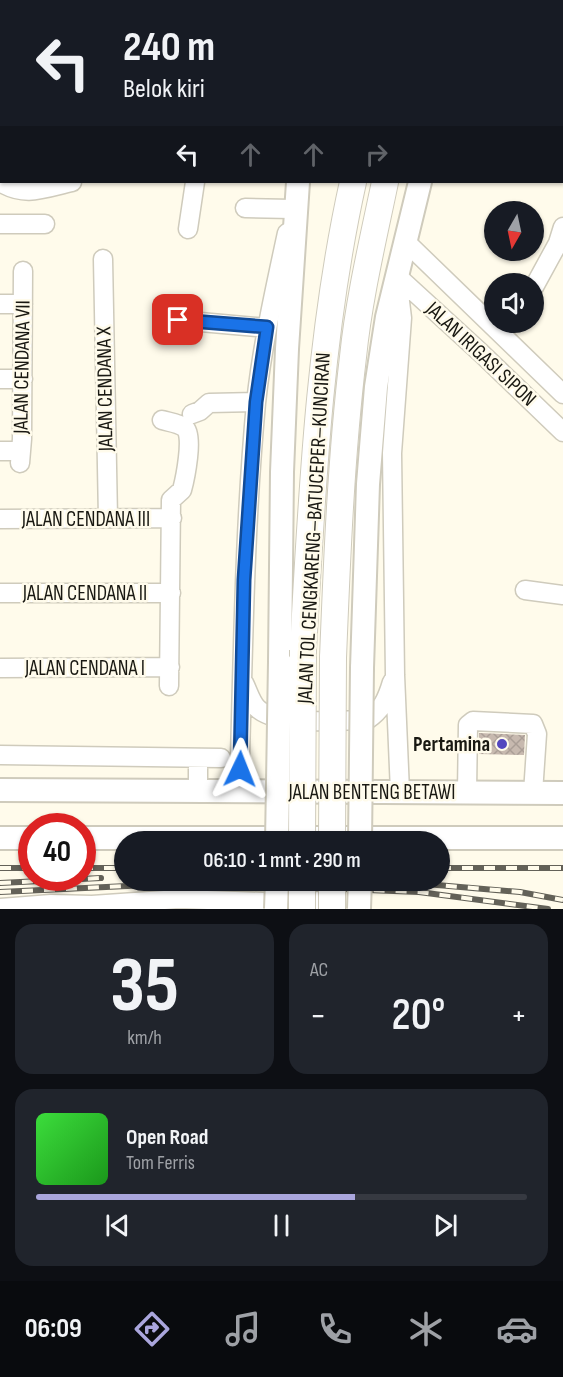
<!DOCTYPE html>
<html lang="id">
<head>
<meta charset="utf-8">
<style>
	body { margin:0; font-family:"Sofia Sans Condensed",sans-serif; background:#20242c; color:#f1f3f6; height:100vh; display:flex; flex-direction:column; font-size:22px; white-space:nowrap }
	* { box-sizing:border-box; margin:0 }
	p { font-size:20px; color:#9ea1a6 }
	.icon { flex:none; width:33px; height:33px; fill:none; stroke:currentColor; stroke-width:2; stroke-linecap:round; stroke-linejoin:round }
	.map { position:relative; height:909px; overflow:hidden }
	.details { display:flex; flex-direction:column; gap:15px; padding:15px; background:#0d0f14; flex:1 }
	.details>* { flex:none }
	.hud { position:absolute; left:0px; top:0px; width:564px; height:183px; box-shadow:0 2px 4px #0004; background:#171b24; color:#f1f3f6; overflow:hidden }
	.needle { width:39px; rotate:189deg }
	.fabs { position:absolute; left:484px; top:201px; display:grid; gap:12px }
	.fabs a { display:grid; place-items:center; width:60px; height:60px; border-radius:50%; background:#171b24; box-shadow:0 2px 4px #0004; font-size:30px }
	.speed { position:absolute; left:18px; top:813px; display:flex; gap:12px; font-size:30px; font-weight:700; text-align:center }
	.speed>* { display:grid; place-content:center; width:78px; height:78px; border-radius:50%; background:#171b24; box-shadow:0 2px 4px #0004; line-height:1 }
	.speed .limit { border:9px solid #d22; background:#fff; color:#111 }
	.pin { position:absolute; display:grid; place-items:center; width:51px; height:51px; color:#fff; margin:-26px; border-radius:12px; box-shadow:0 3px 9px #0006 }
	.me { position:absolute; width:66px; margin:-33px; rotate:2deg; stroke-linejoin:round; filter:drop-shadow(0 0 4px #0008) }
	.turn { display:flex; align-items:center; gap:21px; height:126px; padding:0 24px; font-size:27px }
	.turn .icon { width:78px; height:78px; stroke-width:2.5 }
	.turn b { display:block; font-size:42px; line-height:51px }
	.lanes { display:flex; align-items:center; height:57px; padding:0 24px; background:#0003; justify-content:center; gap:30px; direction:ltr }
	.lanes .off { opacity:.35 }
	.big { font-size:45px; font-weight:600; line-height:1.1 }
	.details .card { flex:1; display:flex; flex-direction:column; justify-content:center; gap:9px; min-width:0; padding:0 21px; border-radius:18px; background:#20242c }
	.details .dial { align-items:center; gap:0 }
	.dial b { font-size:78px; line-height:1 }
	.song { display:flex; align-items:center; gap:18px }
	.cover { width:72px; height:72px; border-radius:9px; background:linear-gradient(135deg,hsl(120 70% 55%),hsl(120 70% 35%)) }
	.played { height:6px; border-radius:3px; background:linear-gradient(90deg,#aaa6dd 65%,#363941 65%) }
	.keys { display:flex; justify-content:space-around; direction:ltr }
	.heat { display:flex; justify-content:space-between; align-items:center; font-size:33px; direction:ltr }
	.details .tiles { flex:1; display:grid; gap:15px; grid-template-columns:1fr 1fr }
	.card:last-child { grid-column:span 2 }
	.trip { position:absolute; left:114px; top:831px; width:336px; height:60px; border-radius:30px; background:#171b24; box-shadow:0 2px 4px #0004; font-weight:600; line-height:60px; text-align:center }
	.tab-bar { display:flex; height:96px; justify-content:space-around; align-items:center; background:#090b0e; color:#9ea1a6 }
	.tab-bar .icon { width:42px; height:42px }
	.tab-bar .current { color:#aaa6dd }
	.tab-bar b { font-size:27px; color:#f1f3f6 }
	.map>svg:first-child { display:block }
	.building { fill:url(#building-cross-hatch) }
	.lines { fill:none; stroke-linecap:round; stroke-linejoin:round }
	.minor-casing { stroke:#cfcbbc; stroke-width:21 }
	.major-casing { stroke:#cfcbbc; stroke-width:26 }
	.highway-casing { stroke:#cfcbbc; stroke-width:28 }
	.minor { stroke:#fff; stroke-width:18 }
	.major { stroke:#fff; stroke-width:22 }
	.highway { stroke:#fff; stroke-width:26 }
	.rail-casing { stroke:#636158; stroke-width:6 }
	.rail { stroke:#fffbeb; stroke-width:4; stroke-dasharray:11; stroke-linecap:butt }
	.major-bridge-casing { stroke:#cfcbbc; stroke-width:26; stroke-linecap:butt }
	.highway-bridge-casing { stroke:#cfcbbc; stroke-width:28; stroke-linecap:butt }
	.major-bridge { stroke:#fff; stroke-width:22 }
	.highway-bridge { stroke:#fff; stroke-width:26 }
	.route-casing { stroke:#114b97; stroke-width:15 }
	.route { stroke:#1a73e8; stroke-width:10 }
	.poi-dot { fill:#5347bf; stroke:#fffbeb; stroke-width:2 }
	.labels { text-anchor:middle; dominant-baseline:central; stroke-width:5; stroke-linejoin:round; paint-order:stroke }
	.street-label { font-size:21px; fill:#191812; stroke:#fffbeb }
	.poi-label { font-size:21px; font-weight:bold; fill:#191812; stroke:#fffbeb; text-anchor:end }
</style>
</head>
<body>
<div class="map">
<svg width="563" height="909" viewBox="0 0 563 909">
	<defs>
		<pattern id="building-cross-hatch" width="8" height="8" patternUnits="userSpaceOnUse" patternTransform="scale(1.5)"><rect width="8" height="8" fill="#c7b9af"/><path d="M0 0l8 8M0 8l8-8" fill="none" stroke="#aa9e96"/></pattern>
	</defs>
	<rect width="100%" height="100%" fill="#fffbeb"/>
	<!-- building -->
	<path class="building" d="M479,733L525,735L524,755L479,754Z"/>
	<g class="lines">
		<!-- minor casing -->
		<g class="minor-casing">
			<path id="minor" d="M94,0L96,2
				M114,0L116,2
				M153,0L155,2
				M314,1L315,0
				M202,2L203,0
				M0,36L2,35
				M0,106H2
				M0,182C25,198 45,188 72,182
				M245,208L292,209
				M0,224H45
				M188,229L195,182
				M405,241L563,394
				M103,259L108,518
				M398,277L481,353L563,432
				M398,285L402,318L392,453L395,675L400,792
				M534,287L558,243L563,227
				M0,304H23
				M174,334L175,324L178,320L267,328
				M0,379H23
				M192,414L200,411L209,403L256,402
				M162,420C168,422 179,423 185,428C194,435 185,479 182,490L171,500L169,686
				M0,451H17L20,449
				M20,463L22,439L23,271
				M0,519L172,518
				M525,590L563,595
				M0,593H171
				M0,668L170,667
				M244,683C248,691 251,702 257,708C277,727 339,720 367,720C382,710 387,699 392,682
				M0,755L221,758
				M198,791V758
				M239,791C243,662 244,532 256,403C262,346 275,289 287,233
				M467,792L468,725L473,721L533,724L537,734L533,793
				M265,905L266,902L329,901
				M0,908L51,904L92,905L179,899L266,902"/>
		</g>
		<!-- major casing -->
		<g class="major-casing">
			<path id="major" d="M339,2L340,0
				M473,2V0
				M280,662L282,472L287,349L298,182
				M362,668L368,484L376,387L387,317L420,182
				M0,790L563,793
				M0,838H32
				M82,838H563"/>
		</g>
		<!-- highway casing -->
		<g class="highway-casing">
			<path id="highway" d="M398,2L399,0
				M428,2V0
				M303,650C312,493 319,335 353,182
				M333,658C337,557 341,457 353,357C359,298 373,240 385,182"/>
		</g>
		<!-- minor -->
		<use href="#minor" class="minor"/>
		<!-- major -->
		<use href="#major" class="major"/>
		<!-- highway -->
		<use href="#highway" class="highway"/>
		<!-- rail casing -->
		<g class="rail-casing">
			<path id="rail" d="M0,868H32
				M82,868H124
				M440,868H563
				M402,882L520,892L563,900
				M0,883L101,878
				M0,892L191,883L419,892L548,909"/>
		</g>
		<!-- rail -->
		<use href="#rail" class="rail"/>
		<!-- major-bridge casing -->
		<g class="major-bridge-casing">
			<path id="major-bridge" d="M277,842L280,662
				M360,842L362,668
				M276,909L277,880
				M359,909L360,880"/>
		</g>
		<!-- highway-bridge casing -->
		<g class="highway-bridge-casing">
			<path id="highway-bridge" d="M302,842L303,650
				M332,842L333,658
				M302,909V880
				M332,909V880"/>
		</g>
		<!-- major-bridge -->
		<use href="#major-bridge" class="major-bridge"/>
		<!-- highway-bridge -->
		<use href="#highway-bridge" class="highway-bridge"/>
	</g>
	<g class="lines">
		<!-- route casing -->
		<g class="route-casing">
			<path id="route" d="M178,320L267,327L256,402L244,580L240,769"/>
		</g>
		<!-- route -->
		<use href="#route" class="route"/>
	</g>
	<!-- markers -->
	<circle class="poi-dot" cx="502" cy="744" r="6"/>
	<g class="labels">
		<!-- street labels -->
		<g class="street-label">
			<text transform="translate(481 354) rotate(43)">JALAN IRIGASI SIPON</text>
			<text transform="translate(22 367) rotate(-89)">JALAN CENDANA VII</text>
			<text transform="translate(105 389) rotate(-91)">JALAN CENDANA X</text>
			<text x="86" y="519">JALAN CENDANA III</text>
			<text transform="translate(314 528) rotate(-87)">JALAN TOL CENGKARENG–BATUCEPER–KUNCIRAN</text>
			<text x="85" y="593">JALAN CENDANA II</text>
			<text x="85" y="668">JALAN CENDANA I</text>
			<text x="372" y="792">JALAN BENTENG BETAWI</text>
		</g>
		<!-- poi labels -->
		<g class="poi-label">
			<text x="490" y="744">Pertamina</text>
		</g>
	</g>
</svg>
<div class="fabs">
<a><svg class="needle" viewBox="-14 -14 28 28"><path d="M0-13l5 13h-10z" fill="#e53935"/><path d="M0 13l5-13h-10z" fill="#9ea1a6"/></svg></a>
<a><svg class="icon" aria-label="sound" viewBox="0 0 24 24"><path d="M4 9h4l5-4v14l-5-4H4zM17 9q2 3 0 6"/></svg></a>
</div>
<div class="speed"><div class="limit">40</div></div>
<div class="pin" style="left:178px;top:320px;background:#d93025"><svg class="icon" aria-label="arrive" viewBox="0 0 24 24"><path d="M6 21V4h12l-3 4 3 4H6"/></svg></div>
<svg class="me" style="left:240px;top:769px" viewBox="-20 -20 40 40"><path d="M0-17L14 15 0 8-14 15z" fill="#1a73e8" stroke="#fff" stroke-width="4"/></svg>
<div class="trip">06:10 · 1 mnt · 290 m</div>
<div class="hud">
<div class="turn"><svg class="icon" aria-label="left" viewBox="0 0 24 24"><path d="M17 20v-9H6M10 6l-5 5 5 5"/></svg><div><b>240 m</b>Belok kiri</div></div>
<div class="lanes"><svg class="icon" aria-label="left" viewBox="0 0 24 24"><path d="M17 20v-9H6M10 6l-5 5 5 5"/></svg><svg class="icon off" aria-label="ahead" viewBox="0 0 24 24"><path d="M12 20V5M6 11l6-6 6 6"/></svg><svg class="icon off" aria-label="ahead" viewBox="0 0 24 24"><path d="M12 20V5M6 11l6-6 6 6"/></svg><svg class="icon off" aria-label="right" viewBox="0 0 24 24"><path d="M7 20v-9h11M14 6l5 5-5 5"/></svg></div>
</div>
</div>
<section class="details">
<div class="tiles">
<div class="card dial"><b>35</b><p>km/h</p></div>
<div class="card"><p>AC</p>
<div class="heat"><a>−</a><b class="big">20°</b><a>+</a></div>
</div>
<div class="card">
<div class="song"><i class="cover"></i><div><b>Open Road</b><p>Tom Ferris</p></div></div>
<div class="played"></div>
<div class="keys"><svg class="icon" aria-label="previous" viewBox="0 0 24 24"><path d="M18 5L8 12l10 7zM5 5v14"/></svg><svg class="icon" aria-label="pause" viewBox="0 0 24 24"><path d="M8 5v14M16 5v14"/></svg><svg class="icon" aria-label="next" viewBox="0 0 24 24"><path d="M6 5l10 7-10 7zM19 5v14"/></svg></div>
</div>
</div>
</section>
<nav class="tab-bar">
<b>06:09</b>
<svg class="icon current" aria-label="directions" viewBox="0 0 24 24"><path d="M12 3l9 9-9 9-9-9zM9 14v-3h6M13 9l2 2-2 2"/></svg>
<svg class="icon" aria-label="music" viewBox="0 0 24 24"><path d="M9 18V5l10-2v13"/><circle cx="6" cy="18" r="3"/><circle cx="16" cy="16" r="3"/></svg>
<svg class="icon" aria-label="phone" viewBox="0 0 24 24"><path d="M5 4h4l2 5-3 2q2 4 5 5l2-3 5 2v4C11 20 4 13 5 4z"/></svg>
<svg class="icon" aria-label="climate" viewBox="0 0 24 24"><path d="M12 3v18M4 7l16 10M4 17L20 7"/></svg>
<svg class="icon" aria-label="car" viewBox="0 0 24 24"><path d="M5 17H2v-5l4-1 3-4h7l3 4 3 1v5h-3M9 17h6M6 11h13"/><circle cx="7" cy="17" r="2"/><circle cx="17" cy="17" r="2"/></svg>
</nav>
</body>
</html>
